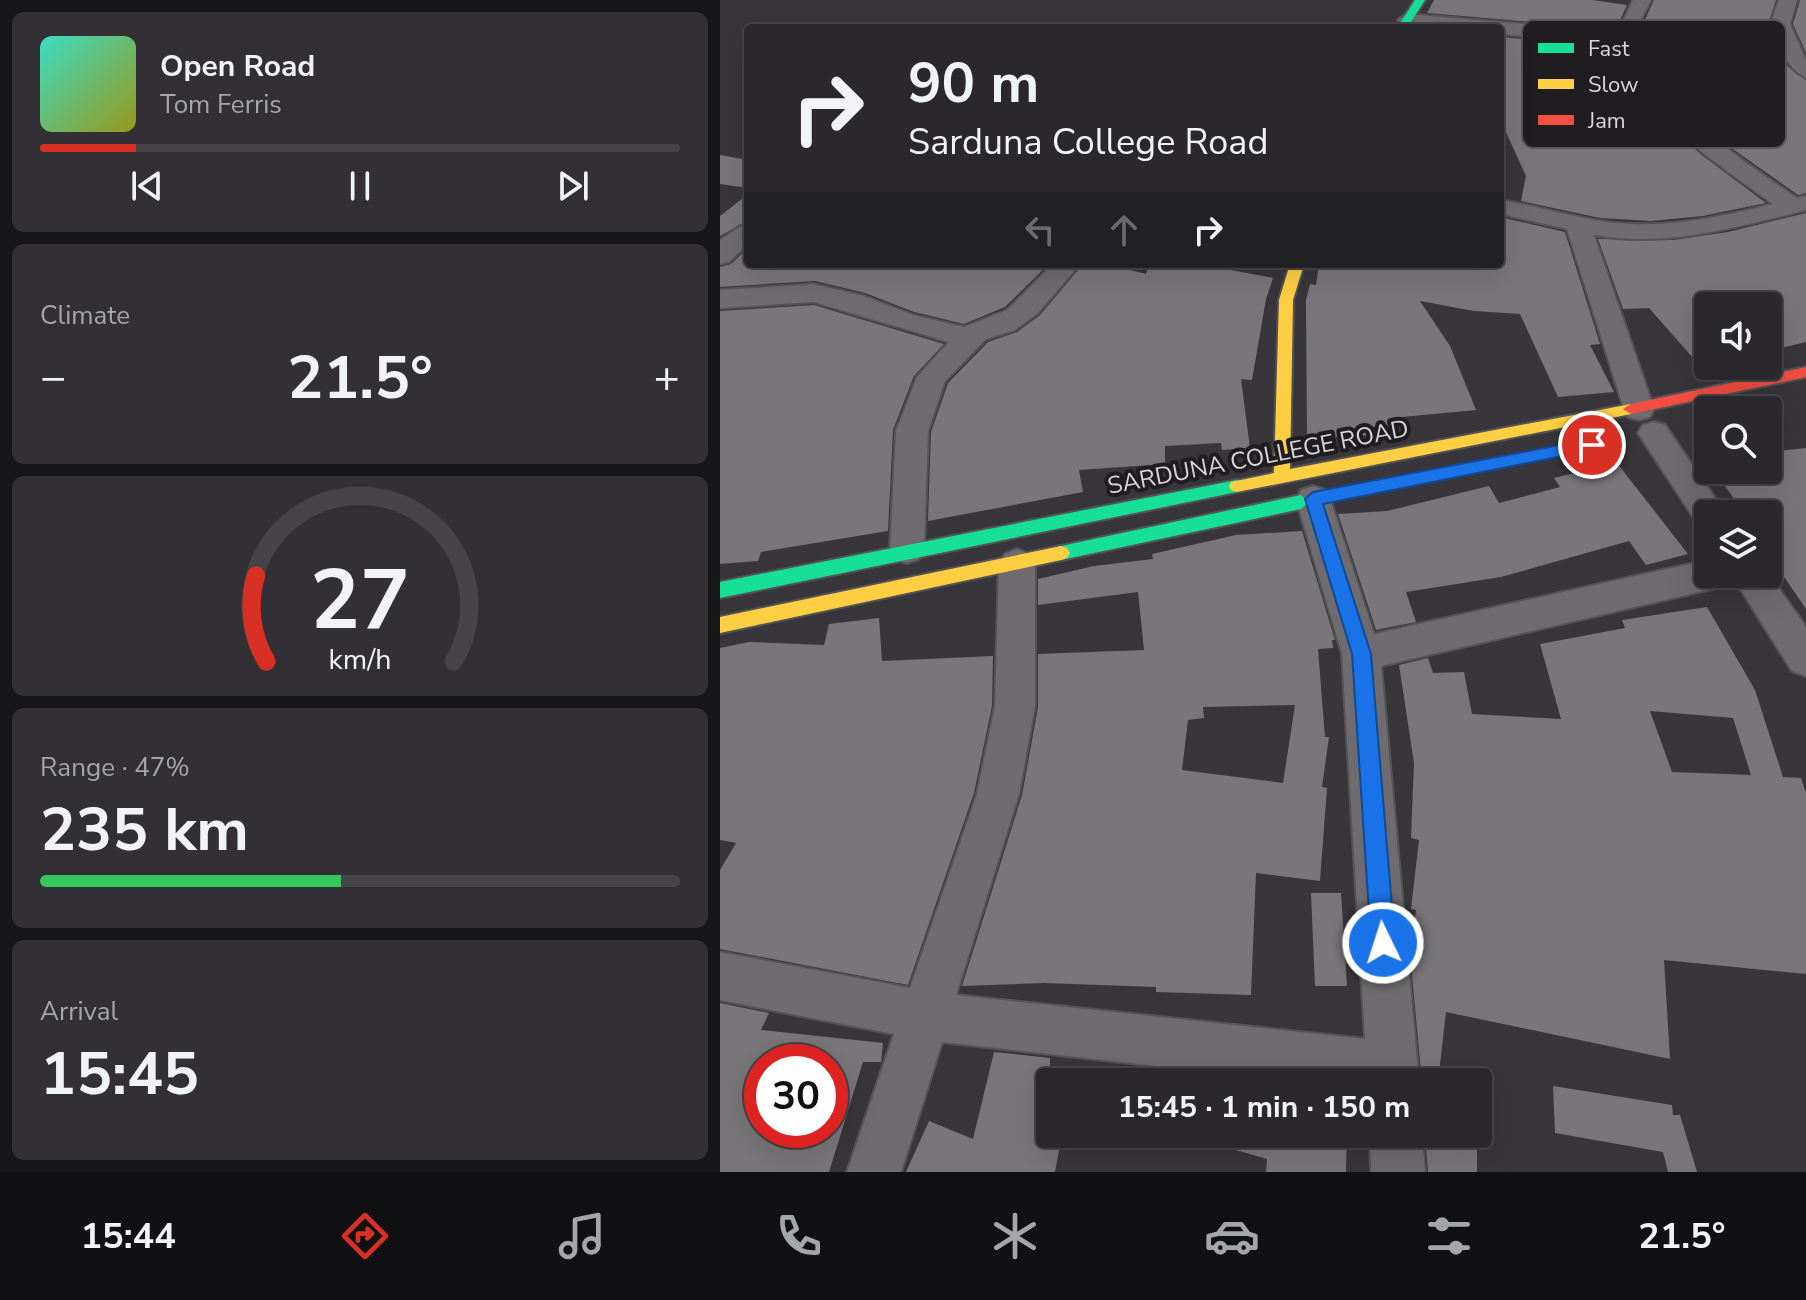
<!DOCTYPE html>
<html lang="en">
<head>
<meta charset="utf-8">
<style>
	body { margin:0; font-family:"Nunito Sans",sans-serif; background:#323034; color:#f1f3f6; height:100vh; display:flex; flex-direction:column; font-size:30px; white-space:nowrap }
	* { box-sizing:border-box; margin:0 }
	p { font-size:26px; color:#a5a6a9 }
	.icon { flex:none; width:44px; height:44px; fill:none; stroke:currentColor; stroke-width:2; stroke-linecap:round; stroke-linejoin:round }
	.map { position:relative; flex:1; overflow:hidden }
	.details { display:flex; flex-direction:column; gap:12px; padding:12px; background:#171618; width:720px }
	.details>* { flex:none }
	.hud { position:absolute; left:24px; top:24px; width:760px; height:244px; border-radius:8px; box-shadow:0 8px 32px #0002,0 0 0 2px #464448; background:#2a282c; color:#f1f3f6; overflow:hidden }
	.controls { position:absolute; left:974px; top:292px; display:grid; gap:16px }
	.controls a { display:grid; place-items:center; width:88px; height:88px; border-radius:8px; background:#2a282c; box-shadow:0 8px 32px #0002,0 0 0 2px #464448; font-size:40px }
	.speed { position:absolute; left:24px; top:1044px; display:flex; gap:16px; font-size:40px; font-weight:700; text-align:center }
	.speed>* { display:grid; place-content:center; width:104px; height:104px; border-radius:50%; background:#2a282c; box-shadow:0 8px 32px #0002,0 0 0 2px #464448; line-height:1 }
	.speed .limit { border:12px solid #d22; background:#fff; color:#111 }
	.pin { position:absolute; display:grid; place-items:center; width:68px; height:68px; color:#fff; margin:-34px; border:4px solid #fff; border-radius:50%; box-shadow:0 2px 8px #0007 }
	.me { position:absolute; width:88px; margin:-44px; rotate:356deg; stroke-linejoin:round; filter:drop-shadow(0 0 6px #0008) }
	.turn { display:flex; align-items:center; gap:28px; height:168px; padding:0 32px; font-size:36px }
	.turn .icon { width:104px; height:104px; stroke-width:2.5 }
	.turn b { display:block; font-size:56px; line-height:68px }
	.lanes { display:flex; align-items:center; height:76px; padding:0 32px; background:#0003; justify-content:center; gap:40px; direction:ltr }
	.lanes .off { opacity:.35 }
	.big { font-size:60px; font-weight:700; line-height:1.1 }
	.details .widget { flex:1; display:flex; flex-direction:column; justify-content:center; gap:12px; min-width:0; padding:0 28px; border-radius:12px; background:#323034 }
	.details .dial { align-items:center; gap:0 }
	.dial svg { height:208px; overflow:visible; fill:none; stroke:#464448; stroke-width:7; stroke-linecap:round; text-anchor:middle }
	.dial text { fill:#f1f3f6; stroke:none }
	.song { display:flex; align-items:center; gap:24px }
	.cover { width:96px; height:96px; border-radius:12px; background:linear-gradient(135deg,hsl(170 70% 55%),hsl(60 70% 35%)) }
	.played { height:8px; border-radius:4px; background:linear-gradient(90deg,#d93025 15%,#464448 15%) }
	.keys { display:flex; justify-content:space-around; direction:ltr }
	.heat { display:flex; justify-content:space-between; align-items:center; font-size:44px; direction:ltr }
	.charge { height:12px; border-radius:6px; background:linear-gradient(90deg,#34c759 47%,#464448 0) }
	.trip { position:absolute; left:316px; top:1068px; width:456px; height:80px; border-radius:8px; background:#2a282c; box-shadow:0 8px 32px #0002,0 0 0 2px #464448; font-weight:700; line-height:80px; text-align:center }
	.tabs { display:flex; height:128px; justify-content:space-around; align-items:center; background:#111012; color:#a5a6a9 }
	.tabs .icon { width:56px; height:56px }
	.tabs .current { color:#d93025 }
	.tabs b { font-size:36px; color:#f1f3f6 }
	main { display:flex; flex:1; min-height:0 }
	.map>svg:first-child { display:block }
	.building { fill:#797679; fill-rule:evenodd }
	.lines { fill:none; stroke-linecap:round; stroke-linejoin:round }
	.street-casing { stroke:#545356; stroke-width:4 }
	.fast-casing { stroke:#545356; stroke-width:4 }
	.slow-casing { stroke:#545356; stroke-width:4 }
	.jam-casing { stroke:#545356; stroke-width:4 }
	.street { fill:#6e6c6e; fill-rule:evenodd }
	.fast { fill:#16e098; fill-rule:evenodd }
	.slow { fill:#ffcf43; fill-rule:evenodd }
	.jam { fill:#f24e42; fill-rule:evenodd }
	.route { fill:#1a73e8; stroke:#114b97; stroke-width:2 }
	.labels { text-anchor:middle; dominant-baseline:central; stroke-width:8; stroke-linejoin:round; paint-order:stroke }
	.street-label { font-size:24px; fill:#d9d6da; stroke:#1f1d20 }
	.key { fill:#1f1d20; stroke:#575458; stroke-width:2 }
	.key-label { font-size:22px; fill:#d9d6da }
</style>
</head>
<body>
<main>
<section class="details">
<div class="widget">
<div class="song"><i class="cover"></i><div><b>Open Road</b><p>Tom Ferris</p></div></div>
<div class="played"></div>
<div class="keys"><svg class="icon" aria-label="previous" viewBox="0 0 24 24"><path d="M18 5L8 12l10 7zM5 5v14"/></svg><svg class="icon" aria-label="pause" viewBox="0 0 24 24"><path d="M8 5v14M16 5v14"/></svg><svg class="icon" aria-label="next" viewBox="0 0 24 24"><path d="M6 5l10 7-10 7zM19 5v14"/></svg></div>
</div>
<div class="widget"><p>Climate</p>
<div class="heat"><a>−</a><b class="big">21.5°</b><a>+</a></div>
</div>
<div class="widget dial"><svg viewBox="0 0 100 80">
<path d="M14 69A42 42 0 1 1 86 69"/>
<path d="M14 69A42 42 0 0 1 10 36" stroke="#d93025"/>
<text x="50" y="56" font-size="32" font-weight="700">27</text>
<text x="50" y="72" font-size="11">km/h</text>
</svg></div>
<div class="widget"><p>Range · 47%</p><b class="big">235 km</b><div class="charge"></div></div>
<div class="widget"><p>Arrival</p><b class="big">15:45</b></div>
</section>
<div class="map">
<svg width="1086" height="1172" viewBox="0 0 1086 1172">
	<rect width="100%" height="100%" fill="#38363a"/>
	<!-- building -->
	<path class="building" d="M714,0H872L907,5L896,29L707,13Z
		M934,0H1056L1049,22L1053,40L1066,65L1086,80V193L1078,195L1010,147L959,104L939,82L925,60L919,40L922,26Z
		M1080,0H1086V53L1073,24Z
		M780,37L895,47L904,70L937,116L983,156L1046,203L983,216L931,221L880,218L801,201L806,176L780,119Z
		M0,155L28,160V188L0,184Z
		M28,194V221L0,236V216Z
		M1086,213V342L1048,351V306H988V375L929,308L903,309L878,239L954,240L1008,232Z
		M780,217L845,232L880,344L870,345L894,392L838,397L800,314L754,311L700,301L730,346L756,410L682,417L684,425L651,427L653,435L587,438L586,300L590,284L596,285L599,264H780Z
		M28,248V264H329L285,307L244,324L194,312L145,293L95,281L0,287V267L11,264Z
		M363,264H387L426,274L429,264H479L553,278L546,299L532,380L521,379L530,448L502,450L501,443L445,446V464L359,470L363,492L208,521L211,432L228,383L268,342L297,332L320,315Z
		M94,305L224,344L194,376L173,430L168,531L41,552L38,561L0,564V311Z
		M1086,448V609L1060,571L1052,573L1048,570V508L1023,512L994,470H1048V452Z
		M897,463L968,554L926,565L909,541L781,577L686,592L696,622L656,630L618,514L667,511L769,486L779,503L840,487L834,478Z
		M582,531L615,640H612L613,648L598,649L605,737H609L602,787L607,788L600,881L536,873L531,995L436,992V987L324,983L242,986L302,795L318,707V654L424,650L418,592L318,605V579L374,566L433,559L432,554L516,535ZM575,705L563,783L462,770L468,720L484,718L483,707Z
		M987,607L1035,690L1063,777L1081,778L1086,793V974L944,960L950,1059L726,1012L718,1082H702L690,954L696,910L691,909L699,840L691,838L694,763L679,665L708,658L713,673L744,672L752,714L841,719L820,644L905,628L902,620ZM930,711L1013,718L1031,775L952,772Z
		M159,618L162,661L273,656L272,706L254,793L188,985L0,949V870L16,843L0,840V648L29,642L104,645L109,624Z
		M591,893H621L627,986H595Z
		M0,1003L49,1013L41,1030L163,1043L161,1062H143L109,1172H0ZM42,1062H110V1130H42Z
		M274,1052L330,1058V1134H342L335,1172H186L209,1121L253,1139Z
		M427,1068L520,1078L519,1082H423Z
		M833,1086L952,1105L953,1115H960L977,1172H948L943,1152L835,1133Z
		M489,1134H627L626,1172H546L547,1159L488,1142Z
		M705,1134H757V1172H708Z"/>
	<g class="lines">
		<!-- street casing -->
		<g class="street-casing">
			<path id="street" d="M913,0H931C925,12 915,27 916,40C920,95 1034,168 1077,198L1086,196V210C1017,227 945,248 874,235L934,409L930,417L919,420L908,417L904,409L847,229L780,214V200C824,207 868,223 913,224C960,226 1008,215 1053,204C1000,165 913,111 897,44L780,34V28L687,26L678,20L687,14L898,32Z
				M1059,0H1077L1070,24L1086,60V77C1070,73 1054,41 1052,25C1051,18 1057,7 1059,0Z
				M28,224V244L9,262L0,264V240L19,227Z
				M333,264H360L318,313L295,330L266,339L225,381L208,431L204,549L199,559L187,563L175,559L170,549L176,431L197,377L229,342L94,302L0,308V290L94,284L144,296L193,315L244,327L287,310Z
				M934,422L945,425L1006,514H988V527L977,523L918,433L923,425Z
				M593,486L605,490L610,499L654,634L988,560V574H1010L1005,584L992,589L661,666L699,1082H579L222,1042L181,1172H127L174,1034L0,1000V952L190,988L257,794L275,706L279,564L285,554L297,549L309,554L315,564V706L299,794L236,995L645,1039L622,654L576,499L581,490Z
				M1048,573L1086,627V676L1072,671L1011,574Z
				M650,1134H702L705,1172H651Z"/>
		</g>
		<!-- fast casing -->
		<g class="fast-casing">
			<path id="fast" d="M695,0H705L687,28H677Z
				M517,480L525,486L517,492L0,598V582Z
				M581,495L589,502L581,509L341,560L335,558L332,553L335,548L341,546Z"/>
		</g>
		<!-- slow casing -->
		<g class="slow-casing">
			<path id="slow" d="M570,264H584L573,300L570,469L911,404L919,409L911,414L517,492L511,490L509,486L511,482L554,473L559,300Z
				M341,546L347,548L350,553L347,558L341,560L0,633V617Z"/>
		</g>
		<!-- jam casing -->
		<g class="jam-casing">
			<path id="jam" d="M1086,367V377L911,414L903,409L911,404Z"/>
		</g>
		<!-- street -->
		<use href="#street" class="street"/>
		<!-- fast -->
		<use href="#fast" class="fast"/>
		<!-- slow -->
		<use href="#slow" class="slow"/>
		<!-- jam -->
		<use href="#jam" class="jam"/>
	</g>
	<!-- route -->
	<path class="route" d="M872,439L880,445L877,449L603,504L651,654L675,943L671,951L663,955L655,951L651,943L632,654L585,499L593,492Z"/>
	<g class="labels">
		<!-- street labels -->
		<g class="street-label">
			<text transform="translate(538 457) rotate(-11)">SARDUNA COLLEGE ROAD</text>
		</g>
	</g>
	<!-- legend -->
	<rect x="802" y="20" width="264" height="128" rx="12" class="key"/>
	<rect x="818" y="43" width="36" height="10" fill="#16e098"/>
	<rect x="818" y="79" width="36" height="10" fill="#ffcf43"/>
	<rect x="818" y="115" width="36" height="10" fill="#f24e42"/>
	<g class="key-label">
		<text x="868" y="56">Fast</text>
		<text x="868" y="92">Slow</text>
		<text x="868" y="128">Jam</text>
	</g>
</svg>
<div class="controls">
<a><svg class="icon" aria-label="sound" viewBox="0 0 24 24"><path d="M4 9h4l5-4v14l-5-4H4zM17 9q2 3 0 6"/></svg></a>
<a><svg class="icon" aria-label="search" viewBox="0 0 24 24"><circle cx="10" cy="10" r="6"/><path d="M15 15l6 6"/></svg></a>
<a><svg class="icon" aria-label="layers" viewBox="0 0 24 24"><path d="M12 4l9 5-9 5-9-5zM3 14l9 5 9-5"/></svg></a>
</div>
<div class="speed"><div class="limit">30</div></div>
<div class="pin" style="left:872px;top:445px;background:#d93025"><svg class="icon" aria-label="arrive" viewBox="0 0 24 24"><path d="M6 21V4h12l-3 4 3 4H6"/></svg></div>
<svg class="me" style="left:663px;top:943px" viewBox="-20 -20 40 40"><circle r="17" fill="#1a73e8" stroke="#fff" stroke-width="3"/><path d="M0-11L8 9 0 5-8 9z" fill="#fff"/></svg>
<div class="trip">15:45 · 1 min · 150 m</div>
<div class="hud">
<div class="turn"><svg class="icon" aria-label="right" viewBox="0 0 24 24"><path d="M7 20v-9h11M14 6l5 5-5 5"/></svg><div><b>90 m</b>Sarduna College Road</div></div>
<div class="lanes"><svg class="icon off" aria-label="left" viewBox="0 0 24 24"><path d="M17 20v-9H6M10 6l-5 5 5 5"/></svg><svg class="icon off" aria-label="ahead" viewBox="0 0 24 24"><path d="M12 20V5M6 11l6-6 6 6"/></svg><svg class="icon" aria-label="right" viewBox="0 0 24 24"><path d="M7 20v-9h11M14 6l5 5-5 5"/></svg></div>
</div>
</div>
</main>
<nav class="tabs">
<b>15:44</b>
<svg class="icon current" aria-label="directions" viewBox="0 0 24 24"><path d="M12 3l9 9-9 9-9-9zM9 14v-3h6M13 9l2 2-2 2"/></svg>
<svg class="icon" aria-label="music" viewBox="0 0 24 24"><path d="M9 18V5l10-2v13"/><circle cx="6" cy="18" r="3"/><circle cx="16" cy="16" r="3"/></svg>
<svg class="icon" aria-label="phone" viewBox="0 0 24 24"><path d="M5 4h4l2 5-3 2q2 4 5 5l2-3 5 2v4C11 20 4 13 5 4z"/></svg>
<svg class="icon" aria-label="climate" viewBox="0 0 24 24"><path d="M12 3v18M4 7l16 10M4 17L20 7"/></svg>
<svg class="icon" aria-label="car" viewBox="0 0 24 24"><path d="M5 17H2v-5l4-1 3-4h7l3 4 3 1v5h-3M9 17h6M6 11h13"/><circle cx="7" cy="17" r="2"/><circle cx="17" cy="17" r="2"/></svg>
<svg class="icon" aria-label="filters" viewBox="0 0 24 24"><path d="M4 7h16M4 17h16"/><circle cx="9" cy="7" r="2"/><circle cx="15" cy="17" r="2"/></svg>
<b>21.5°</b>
</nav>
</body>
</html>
